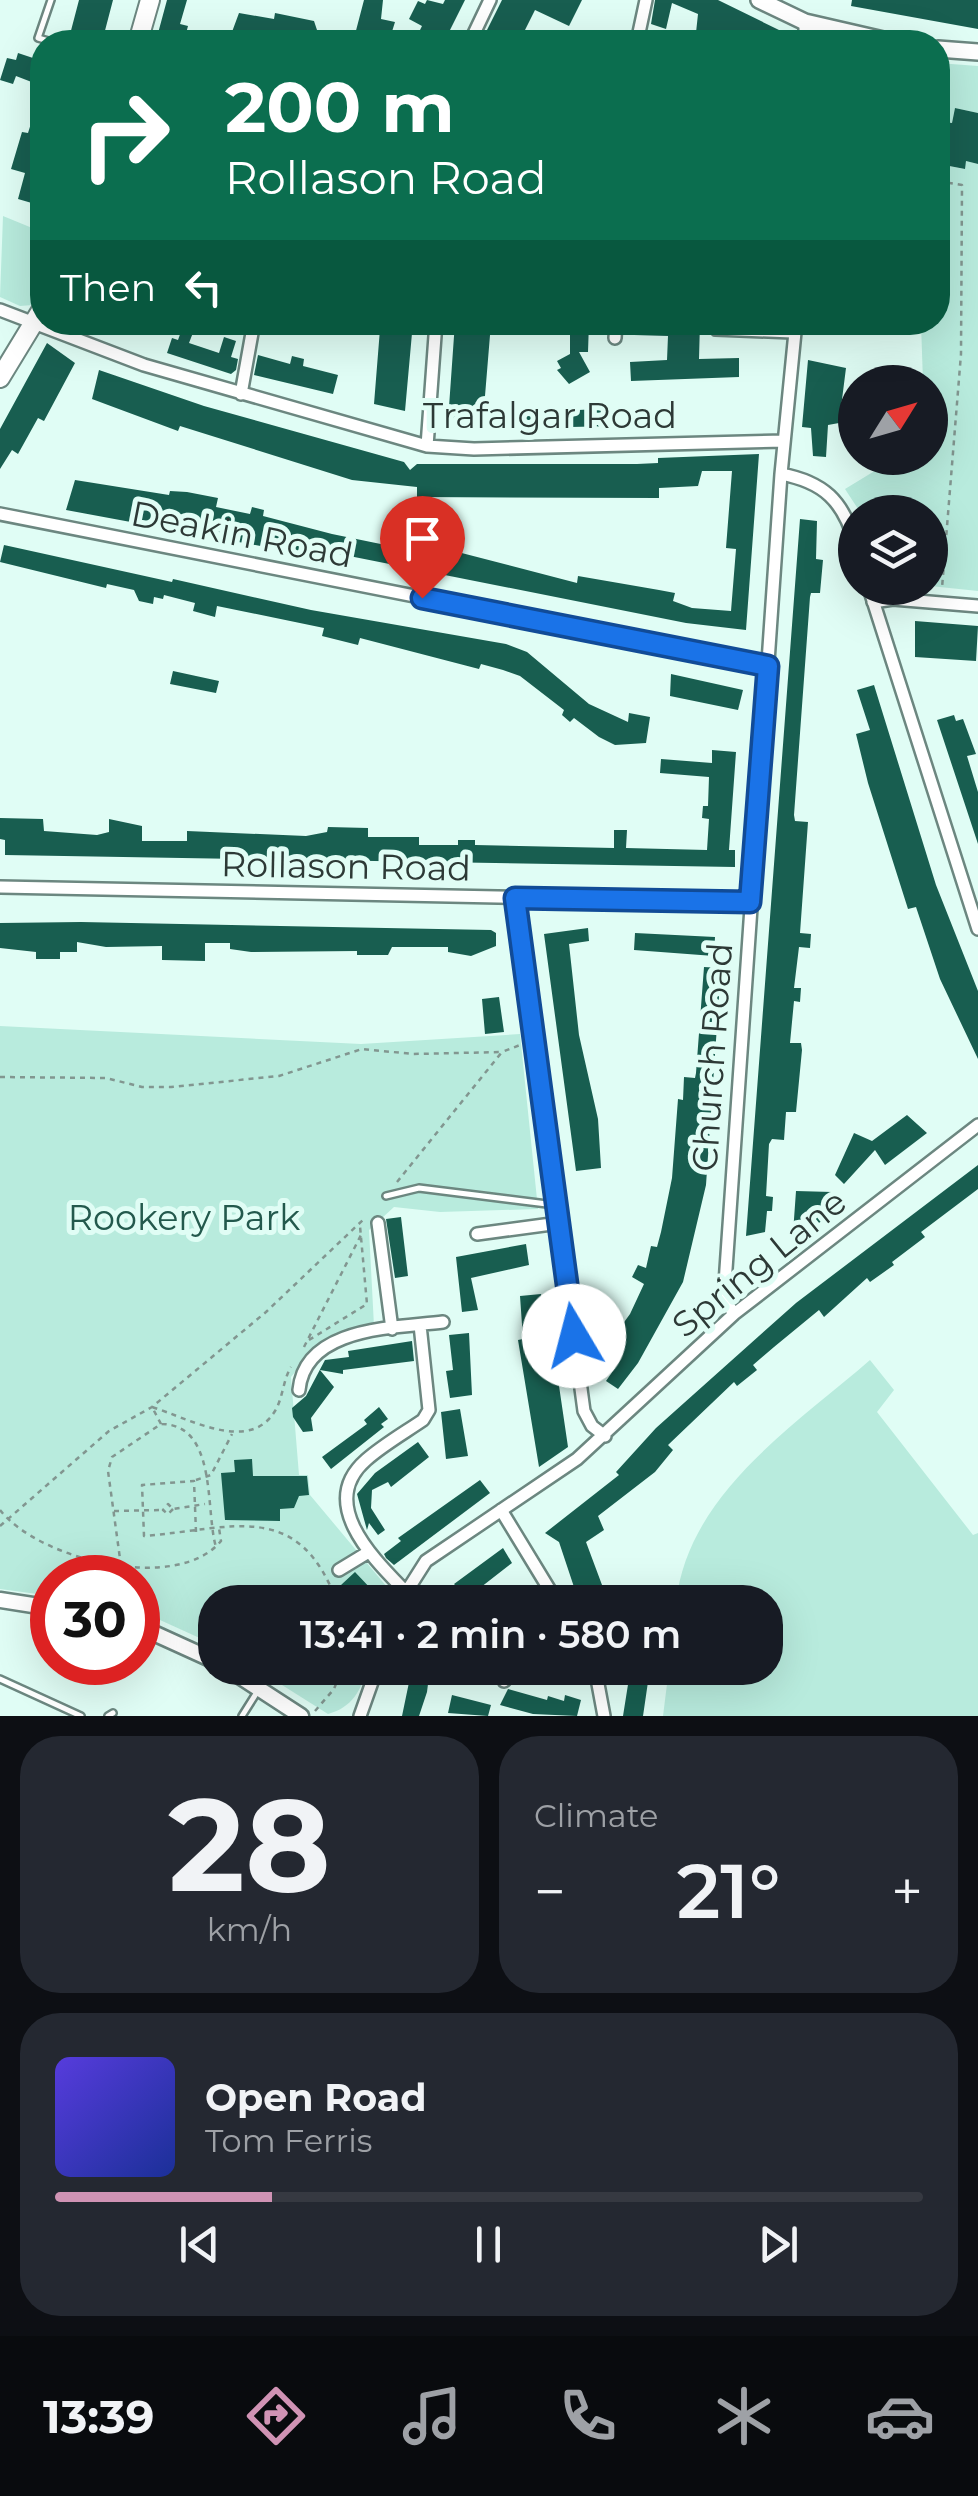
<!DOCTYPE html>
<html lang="en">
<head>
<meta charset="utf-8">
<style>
	body { margin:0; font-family:Montserrat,sans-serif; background:#242831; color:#f1f3f6; height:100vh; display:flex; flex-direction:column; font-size:38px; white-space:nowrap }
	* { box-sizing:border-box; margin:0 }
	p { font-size:32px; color:#9ea1a6 }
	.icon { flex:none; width:55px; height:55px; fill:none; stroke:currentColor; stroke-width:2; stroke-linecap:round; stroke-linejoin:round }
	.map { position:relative; height:1716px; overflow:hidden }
	.panel { display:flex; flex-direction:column; gap:20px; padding:20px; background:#0d0f14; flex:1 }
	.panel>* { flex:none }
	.top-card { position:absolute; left:30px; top:30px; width:920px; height:305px; border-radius:40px; box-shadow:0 10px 40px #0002; background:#0b6e4f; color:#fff; overflow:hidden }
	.needle { width:65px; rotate:53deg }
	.buttons { position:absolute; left:838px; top:365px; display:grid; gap:20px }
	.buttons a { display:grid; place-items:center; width:110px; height:110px; border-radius:50%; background:#171b24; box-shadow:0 10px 40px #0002; font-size:50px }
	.speed { position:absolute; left:30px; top:1555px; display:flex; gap:20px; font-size:50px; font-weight:700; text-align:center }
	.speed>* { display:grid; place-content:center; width:130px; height:130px; border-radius:50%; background:#171b24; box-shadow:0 10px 40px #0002; line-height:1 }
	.speed .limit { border:15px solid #d22; background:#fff; color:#111 }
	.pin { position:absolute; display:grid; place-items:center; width:85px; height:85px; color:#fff; margin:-102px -42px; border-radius:50% 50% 50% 0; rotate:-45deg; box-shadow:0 0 10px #0007 }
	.pin .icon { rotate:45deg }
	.me { position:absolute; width:110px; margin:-55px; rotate:352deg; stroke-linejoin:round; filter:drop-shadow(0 0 8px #0008) }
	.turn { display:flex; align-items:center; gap:35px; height:210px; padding:0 30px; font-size:45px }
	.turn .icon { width:130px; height:130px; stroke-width:2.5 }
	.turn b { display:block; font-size:70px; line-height:85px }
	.then { display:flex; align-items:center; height:95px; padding:0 30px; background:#0003; gap:20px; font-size:38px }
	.big { font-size:75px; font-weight:600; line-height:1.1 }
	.panel .card { flex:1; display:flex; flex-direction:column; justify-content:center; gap:15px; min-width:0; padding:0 35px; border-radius:40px; background:#242831 }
	.panel .dial { align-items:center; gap:0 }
	.dial b { font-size:130px; line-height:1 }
	.song { display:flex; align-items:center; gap:30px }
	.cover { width:120px; height:120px; border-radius:15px; background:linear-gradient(135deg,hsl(250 70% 55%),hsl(230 70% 35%)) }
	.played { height:10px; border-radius:5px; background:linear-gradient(90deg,#d093b4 25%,#363941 25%) }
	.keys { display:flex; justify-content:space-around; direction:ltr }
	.heat { display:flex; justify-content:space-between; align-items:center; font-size:55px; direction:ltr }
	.panel .tiles { flex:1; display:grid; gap:20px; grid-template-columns:1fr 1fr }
	.card:last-child { grid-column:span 2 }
	.trip { position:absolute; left:198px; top:1585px; width:585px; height:100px; border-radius:40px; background:#171b24; box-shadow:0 10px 40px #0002; font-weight:600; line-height:100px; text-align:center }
	.tab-bar { display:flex; height:160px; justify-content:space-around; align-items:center; background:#090b0e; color:#9ea1a6 }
	.tab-bar .icon { width:70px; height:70px }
	.tab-bar .on { color:#d093b4 }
	.tab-bar b { font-size:45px; color:#f1f3f6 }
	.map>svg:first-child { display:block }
	.green { fill:#b8ebdd }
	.building { fill:#185e50 }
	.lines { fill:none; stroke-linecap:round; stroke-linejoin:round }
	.service-casing { stroke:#6c8780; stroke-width:10 }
	.minor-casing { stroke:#6c8780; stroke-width:16 }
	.tertiary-casing { stroke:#6c8780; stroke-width:19 }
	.secondary-casing { stroke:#6c8780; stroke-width:20 }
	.primary-casing { stroke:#6c8780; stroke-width:22 }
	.path { stroke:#829690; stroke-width:2.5; stroke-dasharray:5 5; stroke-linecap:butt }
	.service { stroke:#fff; stroke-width:5 }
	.minor { stroke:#fff; stroke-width:11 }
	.tertiary { stroke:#fff; stroke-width:14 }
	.secondary { stroke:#fff; stroke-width:15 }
	.primary { stroke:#fff; stroke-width:18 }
	.route-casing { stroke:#114b97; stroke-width:25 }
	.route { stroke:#1a73e8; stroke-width:18 }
	.labels { text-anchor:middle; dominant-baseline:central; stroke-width:10; stroke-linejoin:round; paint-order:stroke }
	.street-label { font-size:35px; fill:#2d3936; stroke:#e0fdf5 }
	.park-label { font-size:35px; fill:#23594d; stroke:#e0fdf5 }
</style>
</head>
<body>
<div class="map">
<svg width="978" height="1716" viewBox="0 0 978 1716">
	<rect width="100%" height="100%" fill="#e0fdf5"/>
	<!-- green -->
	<path class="green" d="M938,63L978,66V113L955,108L952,123L938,121Z
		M938,149L947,150L944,165L964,169L966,161L978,164V591L930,586V512H860L845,489L896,458H930V382H923L921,323L938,322Z
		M3,216L42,232V284L33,305L20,306L0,297Z
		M0,1026L361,1044L520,1034L538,1209L440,1212L394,1207L369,1230L374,1326L319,1343L291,1377L299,1475H308L310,1495L392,1593L389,1602H215V1645L138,1610V1578H52V1596L0,1589Z
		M870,1360L894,1390L877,1412L973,1535L978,1533V1716H663L669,1668H765V1602H676C689,1493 793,1427 870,1360Z
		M255,1668H368C360,1691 353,1707 328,1714Z"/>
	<!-- building -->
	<path class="building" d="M79,0H113L102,42H68Z
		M167,0H187L180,24L188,26L184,41L157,37Z
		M364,0H383L381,19L395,22L390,38L376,34L374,42H353Z
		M427,0L443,4L445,0H465L444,42H414L422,26L409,19L418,1L425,4Z
		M502,0H582L569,26L535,10L524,32L540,42H481Z
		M655,0H718L779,30L786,42H695L698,14L672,3L666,29L651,24Z
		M852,0H978V29L851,6Z
		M239,13L274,19L275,13L314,21L317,30L348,42L229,40Z
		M18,53L42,61V86L16,76L13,84L0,80L7,58L16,60Z
		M40,95H42V206L18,199L25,173L11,169L22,132L28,133Z
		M955,108L978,113V164L966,161L965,169L944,165L947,150L938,149V121L952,123Z
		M396,322H413L405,411L374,404L380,329L395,330Z
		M455,322L491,323L484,408L495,409L494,425L448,421Z
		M570,322H589L588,352H579L590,372L569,384L557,370L561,368L557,361L570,354Z
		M634,322H700L699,359L739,358V377L631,381L630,362L667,360L668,336L634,335Z
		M183,326L194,330L189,343L219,353L224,337L236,341L231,357L238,359L236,370L231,374L167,353L172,338L178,340Z
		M47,343L75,363L44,421L38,418L18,454L12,450L0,469V429Z
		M258,355L290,364L292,356L304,359L303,366L338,375L333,394L254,375Z
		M808,360L846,368L839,423L828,425L826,457L813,456L811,428L802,427Z
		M99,370L204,406L404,462L410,470L417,464H637L658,463V458L759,454L746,630L686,623L299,546L298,553L66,510L75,480L169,495L170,491L187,492L218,498L216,507L250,514L252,507L264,510L263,516L332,534L405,549V545L448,557L450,550L577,583L578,576L659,590L675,593L673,601L692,608L731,611L736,549L726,548L732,471H702L698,486L659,488V498L417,497V487L352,480L180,426L178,431L108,405L92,399Z
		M614,408L615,426L526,428V413Z
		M800,519L817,521L816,559L823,560L820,593H811L810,597L794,815L795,821L808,822L800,933L811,934L810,948L799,947L794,988H801L800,1002L794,1001L790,1043H801L802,1050L796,1112H786L784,1140L772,1139L769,1144L766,1196L773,1197L772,1211H767L765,1232L746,1236Z
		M4,545L172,582L173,579L311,610L506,644L527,652L589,704L628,722L629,713L650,717L646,743L615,745L599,737L574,718L570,722L562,715L564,710L520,676L503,670L481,664L479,669L360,638L358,645L322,636L324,628L217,606L215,617L193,611L195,603L164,595L163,599L154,597L153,604L139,601L134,590L107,584L106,588L0,562Z
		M915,621L978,626L976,661L915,657Z
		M173,671L219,681L216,693L170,684Z
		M671,674L743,690L738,710L670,696Z
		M874,685L936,885L978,991V1059L940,979L916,907L908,909L868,783L856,734L870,730L857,690Z
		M954,715L956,721L963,719L976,754L967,756L978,792V844L937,720Z
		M712,750L736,752L729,850H735V867L5,855V840L0,839V818L43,819L44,831L97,835L109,832V819L142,826V841H187V831L306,836L327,832L328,827L368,828V837H419V845H458V840H475V845L614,848V830H627L626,848L707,850L709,819L702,818L703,806H708L709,777L660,773L661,759L712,763Z
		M81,922L491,930L496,933V946L471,956L448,952V947H392L388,955H357V951L251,952L230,949V943H205V961L162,960V946L106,947L77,942V952H60V959H36V952L0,948V923Z
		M588,928L589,941L569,944L579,1035L598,1119L601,1168L576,1171L544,934Z
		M635,933L715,937L714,956L634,950Z
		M704,967L721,968L706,1185L683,1282L638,1363L618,1389L606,1381L615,1368L598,1358L630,1314L644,1284L632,1277L638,1265L646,1268L651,1246L657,1247L661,1232L672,1178L678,1099L683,1100L684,1077L695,1078L696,1073Z
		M499,997L504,1032L485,1034L482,999Z
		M907,1115L927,1133L885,1165L875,1150L844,1184L835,1175L854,1133L872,1141Z
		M978,1165V1189L921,1232L925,1237L892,1262L894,1265L870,1282L867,1278L824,1317L819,1310L774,1347L753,1365L757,1370L737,1386L734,1382L668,1445L673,1450L655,1472L598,1516L604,1530L586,1542L605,1593L595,1596L602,1602H579L559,1542L545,1533L619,1475L616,1472L656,1428L796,1303Z
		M796,1191L832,1192L831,1215L802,1234L793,1233Z
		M401,1217L408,1276L395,1278L386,1219Z
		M526,1244L529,1265L471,1278L478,1310L462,1312L456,1257Z
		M541,1294L544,1315L539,1316L548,1381L558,1379L568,1447L539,1467L518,1340L523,1339L520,1296Z
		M469,1333L472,1395L450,1398L446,1371L453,1370L449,1335Z
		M412,1341L414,1361L343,1370V1374L320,1370L334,1387L311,1418L313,1431L303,1432L293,1417L292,1408L306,1396L325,1360L349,1357L348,1351Z
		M379,1407L388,1419L381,1424L384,1427L331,1469L322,1457L367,1424L364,1420Z
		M460,1409L468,1456L446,1459L441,1412Z
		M418,1442L429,1457L391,1487L388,1482L372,1490L371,1508L385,1530L378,1535L369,1523L367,1530L357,1494L375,1473Z
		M252,1459L253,1476H307L309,1495L299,1496L294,1508L280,1509V1521L225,1520L221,1473L235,1472L234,1460Z
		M480,1480L490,1493L394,1565L386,1558L384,1554L401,1541L398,1538Z
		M503,1548L512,1563L467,1598L454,1584Z
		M355,1572L373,1591L361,1602L341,1585Z
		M412,1668H430L427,1692L419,1716H402Z
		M630,1672L649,1675L643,1716H623Z
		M508,1689L547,1700L548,1696L564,1701L565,1695L581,1700L577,1716L533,1714L500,1705Z
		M452,1695L491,1705L488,1716L448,1713Z"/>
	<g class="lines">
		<!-- service casing -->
		<g class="service-casing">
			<path id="service" d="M51,0L38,38L52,42
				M546,42L547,41
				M715,332L792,335
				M386,1196L419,1188L555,1205
				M0,1679L81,1716
				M108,1716L113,1713
				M242,1716L259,1689"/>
		</g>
		<!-- minor casing -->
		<g class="minor-casing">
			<path id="minor" d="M470,42L490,0
				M637,42L646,0
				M805,42V22
				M0,310L144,365L427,446L474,449L784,441
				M615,338L616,322
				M241,394L254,322
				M427,446L436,322
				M781,474C824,482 843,501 855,542
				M0,514L768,666
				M869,588L978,929
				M873,602L893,599L978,606
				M0,887L751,902
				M515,898L584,1411L592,1426L605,1436
				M378,1223L392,1329
				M477,1234L559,1223
				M734,1314L724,1298L781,474L796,322
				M299,1390C305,1326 396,1328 443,1322
				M501,1510L557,1602
				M339,1570L367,1553
				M405,1591C375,1560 316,1504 366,1460C383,1445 404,1433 423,1420L429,1410L420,1325
				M400,1602L426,1561L577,1459L734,1314L978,1125
				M528,1668L558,1674L578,1668
				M595,1668L604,1716
				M504,1681L516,1668
				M360,1716L377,1668"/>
		</g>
		<!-- tertiary casing -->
		<g class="tertiary-casing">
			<path id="tertiary" d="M0,1600L52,1608
				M138,1626L215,1661
				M227,1668L301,1716"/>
		</g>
		<!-- secondary casing -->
		<g class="secondary-casing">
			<path id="secondary" d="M759,0L805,22L892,42
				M938,49L978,52"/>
		</g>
		<!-- primary casing -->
		<g class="primary-casing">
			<path id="primary" d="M138,42L150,0
				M0,378L42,309"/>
		</g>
		<!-- path -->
		<path class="path" d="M938,181L962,185L961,354L942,588
			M0,1077L106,1078L142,1087H171L279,1076L362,1049L413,1054L502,1052
			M397,1182L502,1052L520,1045
			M309,1340L367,1304L360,1226
			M304,1347L361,1235
			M161,1424L152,1407C188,1418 249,1454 275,1411C283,1398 283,1380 291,1367
			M196,1480L211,1475L232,1434
			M173,1509L168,1514L163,1510L168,1504L173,1509L205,1504
			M0,1510C39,1560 177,1594 221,1541L219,1528
			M114,1511L161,1510
			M0,1526L109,1431L152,1407L266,1312L365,1218
			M196,1532L194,1481L142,1485L144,1536C233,1529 298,1498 337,1602
			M121,1566L108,1471L112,1457L161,1424C218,1424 205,1511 216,1547
			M315,1711L334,1689L342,1668"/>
		<!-- service -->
		<use href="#service" class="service"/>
		<!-- minor -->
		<use href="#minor" class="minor"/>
		<!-- tertiary -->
		<use href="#tertiary" class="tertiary"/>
		<!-- secondary -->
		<use href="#secondary" class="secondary"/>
		<!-- primary -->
		<use href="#primary" class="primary"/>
	</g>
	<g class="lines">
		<!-- route casing -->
		<g class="route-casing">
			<path id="route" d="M422,598L768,666L750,902L515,898L574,1336"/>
		</g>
		<!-- route -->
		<use href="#route" class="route"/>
	</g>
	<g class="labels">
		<!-- street labels -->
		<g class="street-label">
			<text x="550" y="415">Trafalgar Road</text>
			<text transform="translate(242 534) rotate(11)">Deakin Road</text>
			<text transform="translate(346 866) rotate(1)">Rollason Road</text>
			<text transform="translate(712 1057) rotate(-86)">Church Road</text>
			<text transform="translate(759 1263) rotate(-39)">Spring Lane</text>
		</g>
		<!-- park labels -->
		<g class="park-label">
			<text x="184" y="1217">Rookery Park</text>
		</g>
	</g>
</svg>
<div class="buttons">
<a><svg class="needle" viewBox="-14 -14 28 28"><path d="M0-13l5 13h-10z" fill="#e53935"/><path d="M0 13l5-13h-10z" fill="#9ea1a6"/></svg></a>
<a><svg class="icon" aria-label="layers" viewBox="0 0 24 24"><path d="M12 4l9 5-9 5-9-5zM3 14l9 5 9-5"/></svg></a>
</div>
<div class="speed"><div class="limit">30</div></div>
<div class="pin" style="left:422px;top:598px;background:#d93025"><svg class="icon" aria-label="arrive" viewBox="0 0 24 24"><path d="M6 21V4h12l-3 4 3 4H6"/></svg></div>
<svg class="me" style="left:574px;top:1336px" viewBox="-20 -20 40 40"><circle r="19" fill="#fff"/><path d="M0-13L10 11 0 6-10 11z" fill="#1a73e8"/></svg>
<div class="trip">13:41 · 2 min · 580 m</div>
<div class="top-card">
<div class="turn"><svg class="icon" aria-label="right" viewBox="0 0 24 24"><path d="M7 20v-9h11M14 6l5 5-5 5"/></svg><div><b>200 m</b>Rollason Road</div></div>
<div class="then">Then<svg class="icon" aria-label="left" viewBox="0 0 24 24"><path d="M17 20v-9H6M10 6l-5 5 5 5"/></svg></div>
</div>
</div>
<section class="panel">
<div class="tiles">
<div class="card dial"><b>28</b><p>km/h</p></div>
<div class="card"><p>Climate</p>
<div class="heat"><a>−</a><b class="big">21°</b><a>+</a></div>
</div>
<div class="card">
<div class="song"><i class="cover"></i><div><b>Open Road</b><p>Tom Ferris</p></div></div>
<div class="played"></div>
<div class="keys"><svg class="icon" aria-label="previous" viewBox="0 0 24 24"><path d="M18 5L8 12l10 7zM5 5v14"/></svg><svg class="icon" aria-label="pause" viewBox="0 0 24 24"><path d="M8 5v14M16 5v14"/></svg><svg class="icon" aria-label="next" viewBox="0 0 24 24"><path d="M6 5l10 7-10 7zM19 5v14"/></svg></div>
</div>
</div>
</section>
<nav class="tab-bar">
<b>13:39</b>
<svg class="icon on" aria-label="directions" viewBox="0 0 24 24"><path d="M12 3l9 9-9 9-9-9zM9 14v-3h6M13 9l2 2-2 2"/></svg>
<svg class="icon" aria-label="music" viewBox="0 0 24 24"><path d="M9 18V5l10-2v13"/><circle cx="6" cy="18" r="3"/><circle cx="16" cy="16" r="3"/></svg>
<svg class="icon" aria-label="phone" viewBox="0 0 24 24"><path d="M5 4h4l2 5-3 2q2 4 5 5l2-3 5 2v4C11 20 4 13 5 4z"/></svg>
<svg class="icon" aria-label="climate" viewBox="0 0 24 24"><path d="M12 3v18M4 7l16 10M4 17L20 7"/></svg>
<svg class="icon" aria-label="car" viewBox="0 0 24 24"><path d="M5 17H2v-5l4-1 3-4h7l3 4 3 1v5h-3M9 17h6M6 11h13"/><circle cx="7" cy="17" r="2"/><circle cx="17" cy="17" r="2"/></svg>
</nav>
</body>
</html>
